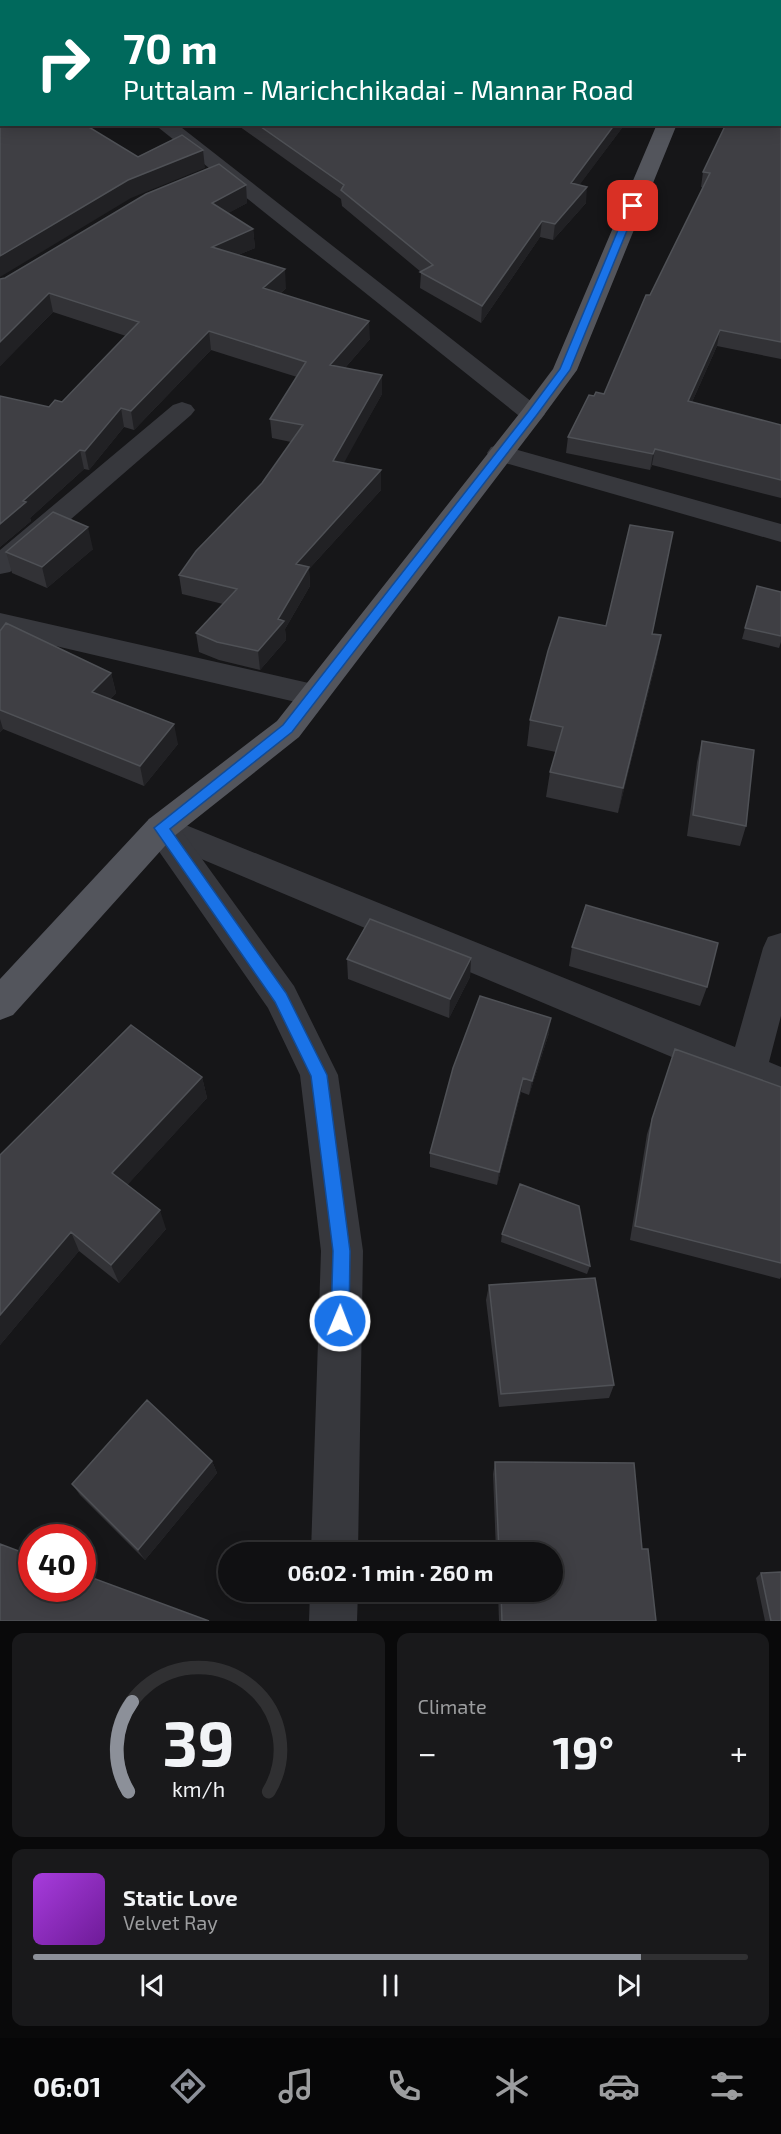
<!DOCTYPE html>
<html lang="en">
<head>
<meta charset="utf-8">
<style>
	body { margin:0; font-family:"Exo 2",sans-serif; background:#19191b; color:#f1f3f6; height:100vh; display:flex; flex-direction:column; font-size:22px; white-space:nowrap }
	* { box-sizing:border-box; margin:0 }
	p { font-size:20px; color:#9c9d9f }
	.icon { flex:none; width:33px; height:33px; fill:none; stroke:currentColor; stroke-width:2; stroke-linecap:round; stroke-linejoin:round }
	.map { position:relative; height:1621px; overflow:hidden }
	.drawer { display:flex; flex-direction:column; gap:12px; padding:12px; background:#09090a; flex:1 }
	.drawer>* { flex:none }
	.top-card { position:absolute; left:0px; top:0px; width:782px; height:126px; box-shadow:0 3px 15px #0003,0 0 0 2px #303032; background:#00695c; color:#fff; overflow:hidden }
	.speed { position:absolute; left:18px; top:1524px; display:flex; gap:12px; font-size:30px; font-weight:700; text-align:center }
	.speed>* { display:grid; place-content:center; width:78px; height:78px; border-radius:50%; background:#101012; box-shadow:0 3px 15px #0003,0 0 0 2px #303032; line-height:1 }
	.speed .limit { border:9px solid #d22; background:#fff; color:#111 }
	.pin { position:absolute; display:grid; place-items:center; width:51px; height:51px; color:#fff; margin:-26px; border-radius:12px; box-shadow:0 3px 9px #0006 }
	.me { position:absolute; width:66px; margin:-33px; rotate:1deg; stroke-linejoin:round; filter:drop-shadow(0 0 4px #0008) }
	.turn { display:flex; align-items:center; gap:21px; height:126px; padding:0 24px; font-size:27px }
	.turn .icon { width:78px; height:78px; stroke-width:2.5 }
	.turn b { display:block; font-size:42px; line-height:51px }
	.big { font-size:45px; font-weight:700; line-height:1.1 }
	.drawer .tile { flex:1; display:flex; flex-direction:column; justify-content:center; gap:9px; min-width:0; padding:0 21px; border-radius:12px; background:#19191b }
	.drawer .dial { align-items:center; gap:0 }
	.dial svg { height:156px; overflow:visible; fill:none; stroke:#303032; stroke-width:7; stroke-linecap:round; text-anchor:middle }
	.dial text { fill:#f1f3f6; stroke:none }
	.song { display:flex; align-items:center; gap:18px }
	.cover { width:72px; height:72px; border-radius:9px; background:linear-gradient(135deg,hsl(280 70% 55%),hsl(280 70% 35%)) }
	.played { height:6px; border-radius:3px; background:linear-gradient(90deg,#8c9099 85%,#303032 85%) }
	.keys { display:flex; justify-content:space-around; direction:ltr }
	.heat { display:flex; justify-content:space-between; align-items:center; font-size:33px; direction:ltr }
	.drawer .tiles { flex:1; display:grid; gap:12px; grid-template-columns:1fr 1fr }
	.tile:last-child { grid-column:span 2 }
	.trip { position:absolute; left:218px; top:1542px; width:345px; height:60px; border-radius:30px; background:#101012; box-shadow:0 3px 15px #0003,0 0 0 2px #303032; font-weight:700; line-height:60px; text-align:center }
	.tab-bar { display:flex; height:96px; justify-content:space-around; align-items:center; background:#060607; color:#9c9d9f }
	.tab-bar .icon { width:42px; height:42px }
	.tab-bar .selected { color:#8c9099 }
	.tab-bar b { font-size:27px; color:#f1f3f6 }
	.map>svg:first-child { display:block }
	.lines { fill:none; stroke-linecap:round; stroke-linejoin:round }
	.minor { fill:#37383d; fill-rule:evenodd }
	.tertiary { fill:#37383d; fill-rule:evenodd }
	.primary { fill:#53555c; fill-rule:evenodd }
	.wall { fill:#323236 }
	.shaded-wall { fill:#212124 }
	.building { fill:#3f3f44; stroke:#4f5156; stroke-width:1.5 }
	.route { fill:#1a73e8; stroke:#114b97; stroke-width:1.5 }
</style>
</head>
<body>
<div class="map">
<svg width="781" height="1621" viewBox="0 0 781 1621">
	<rect width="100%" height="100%" fill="#161618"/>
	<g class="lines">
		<!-- minor -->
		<path class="minor" d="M0,0H17L18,2L2,3Z
			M154,124H177L541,409L545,414L541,419L532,422L523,419Z
			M182,402L191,405L195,410L191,415L10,572L0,574V550L173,405Z
			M500,445L781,524V542L491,459L487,453L491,447Z
			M0,613L313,684L324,687L328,695L324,703L313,706L0,633Z
			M161,815L735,1047L763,948L768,937L781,933V1016L769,1062L781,1067V1103L149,837L144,828L149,819Z"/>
		<!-- tertiary -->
		<path class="tertiary" d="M161,815L173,819L294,986L338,1075L363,1251L358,1552H311L321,1251L300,1075L268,1008L149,837L144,828L149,819Z
			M310,1592H358L357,1621H309Z"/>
		<!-- primary -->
		<path class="primary" d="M657,124H677L577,370L541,419L299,737L173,837L13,1015L0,1020V979L149,819L277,721L523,409L553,369Z"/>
	</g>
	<!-- wall -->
	<path class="wall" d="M781,0V359L717,346L692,402L781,425V498L652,465L650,470L566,453L568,437L594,396L604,394L650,295L703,188L701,187L703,172L780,124Z
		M236,124H625L579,185L586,203L553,240L540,237L481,323L420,288L421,272L342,206L341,199Z
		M246,185L247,203L228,213L253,229L255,248L238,255L286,288L280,294L370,339L345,368L382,394L343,463L381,470V490L309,569L310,586L285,629L286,640L260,670L219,660L199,652L196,633L223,604L182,594L179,575L262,483L291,442L272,438L270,419L297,377L211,350L134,430L124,427L89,470L84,469L30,518L31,521L0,547L49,407L62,402L126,336L53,312L0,366V279L5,278Z
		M93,549L47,588L12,573L6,552Z
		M757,586L781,592V642L779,648L742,639Z
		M0,631L111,673L116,693L110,699L178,744L144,786L3,729L0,732Z
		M653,634L661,635L656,662L618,813L546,797L550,772L556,752L527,746L530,720Z
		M702,741L746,826L740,846L687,836L697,762Z
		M572,947L707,987L700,1006L569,966Z
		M471,958L470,977L449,1018L348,979L347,959Z
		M549,1033L529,1095L521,1092L497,1185L430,1167V1153Z
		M675,1049L781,1087V1277L780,1279L630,1240L647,1134Z
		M202,1077L207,1098L127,1185L166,1229L119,1283L79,1251L0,1345V1155Z
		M502,1234L590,1266L587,1274L501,1242Z
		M489,1285L614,1385L609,1398L499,1407L486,1300Z
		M212,1461L217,1473L145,1560L80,1495L72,1484Z
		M495,1462L642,1549L656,1621H499L498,1592H552V1552H496L493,1474Z
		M761,1573L781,1621H765L756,1578Z"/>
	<!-- shaded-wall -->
	<path class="shaded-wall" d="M615,124H625L569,199L571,183Z
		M203,150L205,168L131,198L0,277V256L128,180Z
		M246,185L247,203L214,221L212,203Z
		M587,187L586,203L553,240L555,224Z
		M542,221L540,237L481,323L482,306Z
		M253,229L255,248L214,265L212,247Z
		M285,269L286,288L264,307L263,288Z
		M49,293L53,312L0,366V342Z
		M369,321L370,339L331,384L330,365Z
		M720,330L717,346L685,418L688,401Z
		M209,331L211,350L134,430L131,411Z
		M382,375V394L334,481L333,461Z
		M121,408L124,427L89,470L85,451Z
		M655,449L652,465L650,470L653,454Z
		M80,450L84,469L30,518L31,521L0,547V524L23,501Z
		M381,470V490L309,569L310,586L285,629L286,640L260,670L258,651L278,619L296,564Z
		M88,527L93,549L47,588L42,567Z
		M661,635L656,662L618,813L623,788Z
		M111,673L116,693L97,712L92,692Z
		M0,719L3,729L0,732Z
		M174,724L178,744L144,786L140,766Z
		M471,958L470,977L449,1018L450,999Z
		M551,1018L549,1033L529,1095L532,1081Z
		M202,1077L207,1098L120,1193L112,1173Z
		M523,1078L521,1092L497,1185L499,1172Z
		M160,1210L166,1229L119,1283L111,1265Z
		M71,1232L79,1251L0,1345V1315Z
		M212,1461L217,1473L145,1560L138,1550Z"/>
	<!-- building -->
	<path class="building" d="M432,0H781V342L720,330L688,401L781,425V480L655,449L653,454L568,437L589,395L594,396L596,392L604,394L646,295H650L710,173L703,172L726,124H780V2H428Z
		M0,58L2,59V105L0,101Z
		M0,108H2V124H84L138,157L182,135L203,150L128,180L0,256Z
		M257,124H615L571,183L587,187L555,224L542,221L482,306L420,272L433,265L341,190L344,185Z
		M219,164L246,185L212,203L253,229L212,247L285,269L263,288L369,321L330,365L382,375L333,461L381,470L296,564L309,567L278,619L284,621L258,651L217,642L196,633L237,589L179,575L196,551L262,483L303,425L270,419L306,362L209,331L131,411L121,408L85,451L80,450L23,501L26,502L0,524V396L49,407L55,400L62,402L139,322L49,293L0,342V279L5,278L146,194Z
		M53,512L88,527L42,567L6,552Z
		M630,525L673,532L652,634L661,635L623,788L550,772L563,727L530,720L548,651L559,617L606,626Z
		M757,586L781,592V636L745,628Z
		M6,623L111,673L92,692L174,724L140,766L0,710V631Z
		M702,741L754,750L746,826L693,815Z
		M586,905L718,943L707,987L572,947Z
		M370,919L471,958L450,999L347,959Z
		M480,996L551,1018L532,1081L523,1078L499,1172L430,1153L453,1068Z
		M131,1025L202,1077L112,1173L160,1210L111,1265L71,1232L0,1315V1155Z
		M675,1049L781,1087V1263L635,1226L652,1119Z
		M520,1184L579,1206L590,1266L502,1234Z
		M595,1278L614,1385L501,1394L489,1285Z
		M147,1400L212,1461L138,1550L72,1484Z
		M495,1462L634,1463L642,1549H648L656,1621H502L501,1592H552V1552H499Z
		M0,1544L32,1556V1588H82V1574L209,1621H0Z
		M781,1572V1621H771L761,1573Z"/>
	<!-- route -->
	<path class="route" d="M633,204L637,206L570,370L536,416L292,732L170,829L286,993L327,1075L350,1251L349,1321L346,1327L340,1330L334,1327L331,1321L333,1251L311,1076L275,1002L154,828L283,725L528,412L560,369L628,206Z"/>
</svg>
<div class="speed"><div class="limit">40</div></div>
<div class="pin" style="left:633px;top:206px;background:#d93025"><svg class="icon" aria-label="arrive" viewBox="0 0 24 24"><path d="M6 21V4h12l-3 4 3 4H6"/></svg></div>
<svg class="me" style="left:340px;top:1321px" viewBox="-20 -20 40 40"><circle r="17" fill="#1a73e8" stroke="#fff" stroke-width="3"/><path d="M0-11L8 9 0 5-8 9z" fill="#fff"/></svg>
<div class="trip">06:02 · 1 min · 260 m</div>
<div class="top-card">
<div class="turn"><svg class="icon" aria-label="right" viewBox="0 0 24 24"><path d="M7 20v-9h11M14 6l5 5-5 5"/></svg><div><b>70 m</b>Puttalam - Marichchikadai - Mannar Road</div></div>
</div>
</div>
<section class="drawer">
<div class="tiles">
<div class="tile dial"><svg viewBox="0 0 100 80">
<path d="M14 69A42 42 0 1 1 86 69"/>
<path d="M14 69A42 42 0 0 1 16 23" stroke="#8c9099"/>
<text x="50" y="56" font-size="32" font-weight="700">39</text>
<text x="50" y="72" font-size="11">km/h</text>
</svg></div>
<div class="tile"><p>Climate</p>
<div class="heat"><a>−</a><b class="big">19°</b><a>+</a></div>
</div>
<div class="tile">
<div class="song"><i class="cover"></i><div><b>Static Love</b><p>Velvet Ray</p></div></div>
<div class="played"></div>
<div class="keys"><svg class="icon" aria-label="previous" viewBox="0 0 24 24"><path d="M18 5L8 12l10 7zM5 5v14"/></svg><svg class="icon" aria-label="pause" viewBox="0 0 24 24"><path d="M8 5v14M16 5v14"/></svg><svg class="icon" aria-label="next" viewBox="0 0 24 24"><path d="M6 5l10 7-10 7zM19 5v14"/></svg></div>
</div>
</div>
</section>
<nav class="tab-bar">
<b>06:01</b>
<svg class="icon selected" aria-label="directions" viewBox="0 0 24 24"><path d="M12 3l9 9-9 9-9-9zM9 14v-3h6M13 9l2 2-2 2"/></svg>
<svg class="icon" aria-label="music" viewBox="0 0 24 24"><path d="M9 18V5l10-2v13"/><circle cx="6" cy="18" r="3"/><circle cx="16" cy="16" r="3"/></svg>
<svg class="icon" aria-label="phone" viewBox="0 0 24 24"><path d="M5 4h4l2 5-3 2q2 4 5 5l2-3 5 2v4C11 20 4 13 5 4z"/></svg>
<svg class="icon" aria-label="climate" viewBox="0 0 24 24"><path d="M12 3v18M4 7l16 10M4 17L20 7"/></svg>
<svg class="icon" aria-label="car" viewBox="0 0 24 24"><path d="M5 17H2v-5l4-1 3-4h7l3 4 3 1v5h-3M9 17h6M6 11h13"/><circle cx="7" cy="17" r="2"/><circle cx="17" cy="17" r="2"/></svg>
<svg class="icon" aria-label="filters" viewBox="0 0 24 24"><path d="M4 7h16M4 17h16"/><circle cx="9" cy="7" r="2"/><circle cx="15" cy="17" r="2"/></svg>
</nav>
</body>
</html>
